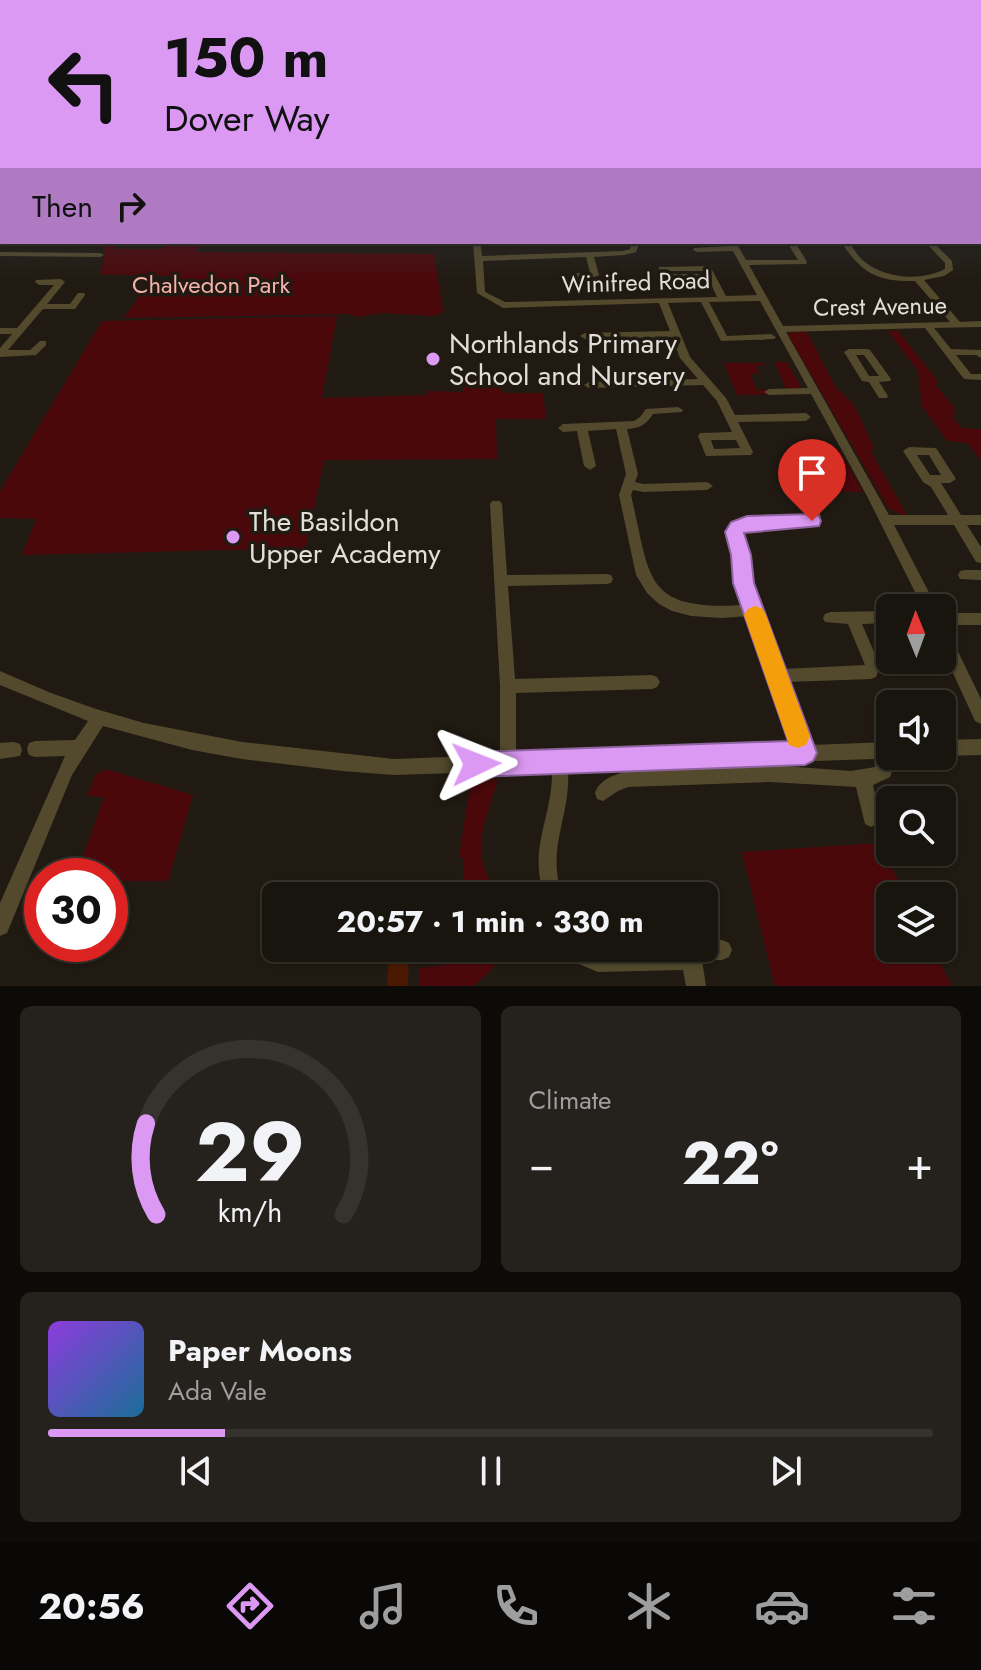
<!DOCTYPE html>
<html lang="en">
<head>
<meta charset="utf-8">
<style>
	body { margin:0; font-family:Jost,sans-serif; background:#25211c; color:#f1f3f6; height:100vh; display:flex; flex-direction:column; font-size:30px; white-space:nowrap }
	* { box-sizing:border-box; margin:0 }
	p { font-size:26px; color:#9f9e9e }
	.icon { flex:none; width:44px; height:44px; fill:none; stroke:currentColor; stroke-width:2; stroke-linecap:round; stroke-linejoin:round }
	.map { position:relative; height:986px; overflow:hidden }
	.details { display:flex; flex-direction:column; gap:20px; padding:20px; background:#0d0b08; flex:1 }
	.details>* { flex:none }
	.banner { position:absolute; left:0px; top:0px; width:982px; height:244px; box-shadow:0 2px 6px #0004,0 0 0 2px #36332e; background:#dc99f4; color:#111; overflow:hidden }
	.needle { width:52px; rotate:359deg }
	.fabs { position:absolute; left:876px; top:594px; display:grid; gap:16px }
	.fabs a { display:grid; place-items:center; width:80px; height:80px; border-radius:12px; background:#18140e; box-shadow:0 2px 6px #0004,0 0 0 2px #36332e; font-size:40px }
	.speed { position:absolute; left:24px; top:858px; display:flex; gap:16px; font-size:40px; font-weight:700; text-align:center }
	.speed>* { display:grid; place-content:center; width:104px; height:104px; border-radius:50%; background:#18140e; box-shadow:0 2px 6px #0004,0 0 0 2px #36332e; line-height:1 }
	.speed .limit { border:12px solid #d22; background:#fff; color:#111 }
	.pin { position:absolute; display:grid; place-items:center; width:68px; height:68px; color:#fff; margin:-82px -34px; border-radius:50% 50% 50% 0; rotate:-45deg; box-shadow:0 0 8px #0007 }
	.pin .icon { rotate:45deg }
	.me { position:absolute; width:88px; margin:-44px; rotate:88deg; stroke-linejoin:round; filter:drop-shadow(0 0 6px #0008) }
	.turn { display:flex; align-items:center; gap:28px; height:168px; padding:0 32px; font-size:36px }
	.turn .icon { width:104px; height:104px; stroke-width:2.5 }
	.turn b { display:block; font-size:56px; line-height:68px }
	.then { display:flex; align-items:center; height:76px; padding:0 32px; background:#0003; gap:16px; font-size:30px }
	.big { font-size:60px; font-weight:700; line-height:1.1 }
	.details .card { flex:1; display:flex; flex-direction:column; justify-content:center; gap:12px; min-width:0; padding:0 28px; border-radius:12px; background:#25211c }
	.details .dial { align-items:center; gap:0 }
	.dial svg { height:208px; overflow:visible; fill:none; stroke:#36332e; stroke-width:7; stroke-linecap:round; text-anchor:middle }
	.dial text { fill:#f1f3f6; stroke:none }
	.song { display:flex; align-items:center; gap:24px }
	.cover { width:96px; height:96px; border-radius:12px; background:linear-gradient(135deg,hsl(270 70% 55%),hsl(200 70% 35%)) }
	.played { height:8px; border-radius:4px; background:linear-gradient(90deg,#dc99f4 20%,#36332e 20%) }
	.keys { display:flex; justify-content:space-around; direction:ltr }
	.heat { display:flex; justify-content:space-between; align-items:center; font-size:44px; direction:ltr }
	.details .tiles { flex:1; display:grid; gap:20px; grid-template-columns:1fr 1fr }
	.card:last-child { grid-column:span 2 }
	.trip { position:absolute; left:262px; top:882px; width:456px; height:80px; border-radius:12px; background:#18140e; box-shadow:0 2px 6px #0004,0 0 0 2px #36332e; font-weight:700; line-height:80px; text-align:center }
	.tab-bar { display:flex; height:128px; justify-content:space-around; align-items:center; background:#0a0806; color:#9f9e9e }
	.tab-bar .icon { width:56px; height:56px }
	.tab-bar .active { color:#dc99f4 }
	.tab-bar b { font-size:36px; color:#f1f3f6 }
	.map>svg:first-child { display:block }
	.green { fill:#4b080b }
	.building { fill:#491a00 }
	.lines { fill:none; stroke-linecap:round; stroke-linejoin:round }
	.minor { fill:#534a2d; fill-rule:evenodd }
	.route { fill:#dc99f4; stroke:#8f639f; stroke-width:2 }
	.slow { fill:#f59e0b }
	.poi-dot { fill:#dc99f4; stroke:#201a12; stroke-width:3 }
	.labels { text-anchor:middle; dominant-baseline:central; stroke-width:7; stroke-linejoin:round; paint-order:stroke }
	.far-street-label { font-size:24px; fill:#e2ded9; stroke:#201a12 }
	.far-park-label { font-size:24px; fill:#f4b1aa; stroke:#201a12 }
	.poi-label { font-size:28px; fill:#e2ded9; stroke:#201a12; text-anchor:start }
</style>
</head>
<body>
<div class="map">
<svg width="981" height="986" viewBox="0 0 981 986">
	<rect width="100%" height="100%" fill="#201a12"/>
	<!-- green -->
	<path class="green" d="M100,242H118L114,249H162L167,242H202L196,252L434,254L443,312L434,316L382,313L357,317L349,314L124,318L144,289H170L178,276L100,274L105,252Z
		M337,316L322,398L427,395L428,391L463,392V376H498L503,393H543L546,419H496L497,459L324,460L306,548L22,555L36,519L0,518V491L102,321Z
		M888,331H898L939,383L935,384L957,411L952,410L955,415L952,416L961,428L981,429V461L968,443L947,441L922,406L918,371Z
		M792,332H807L837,390C858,401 864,430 875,449L870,450L908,517L889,509L788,335Z
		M774,362H787L805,394L737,395L724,363H764L765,365L756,366L759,374H750L757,390L786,389Z
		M838,448L863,492L840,491L819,450Z
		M105,769L193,795L168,881H110V876L76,875L104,797L87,796L95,775Z
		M498,779C484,827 468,850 498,896H463V859L459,856L471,780Z
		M879,843L906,896H890V948H933L952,986H775L742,852Z
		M464,948H502L492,969L474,986H420V968L464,962Z"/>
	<!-- building -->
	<path class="building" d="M409,950L408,986H387L389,951Z"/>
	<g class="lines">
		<!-- minor -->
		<path class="minor" d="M2,164V168L0,169V165Z
			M980,164H981V168H980Z
			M980,178H981V182H980Z
			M980,209H981V214H980Z
			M473,242L512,243L508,245L481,246L482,256L623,251L630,249L632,242H640L636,252L624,255L594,257L599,275C593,279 578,280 572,276L576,273H590L586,257L483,261L485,292L505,302L717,297L709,280H667L663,277L667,274H706L704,271H659V267H662L710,266L726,296L757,295L733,251L697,252L693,250L694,248L730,246L728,242H736L746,260H798L787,242H795L807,262L806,264L749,265L783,326L950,322L915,281C877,282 862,273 841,242H849C854,249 858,257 865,262C886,279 922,281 945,269V263L925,242H933L952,261L953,270L944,276L924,280L960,322L981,321V327L934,328L951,349L981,350V358L976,355H956L971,374H981V380L964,379L925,328L786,332L889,515H948L931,487L923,482L903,451L909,447L936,448L956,479L950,483H941L961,515H981V525H967L981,547V563L976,562L954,525H894L937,608H923L867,496L811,394L769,395L764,392L769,389L808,388L760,301L709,302L727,336L771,334L776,337L774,339L721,341L701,302L668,303L690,357L726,398L735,415L806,413L811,417L806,421L738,422L753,452L751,455L706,456L698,436L700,433L732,432L717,401L703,385L589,388L584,385L589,382L698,379L680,358L672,337L585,339L580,336L585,333L670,331L659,303L503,308L477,293ZM711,440H736L740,448L714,449ZM917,455H929L941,475H930Z
			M0,252L100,253L104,255L100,257L0,256Z
			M61,279L65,282L47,304H70L78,293H84L85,295L75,309H43L8,350H30L40,341H46V345L36,355L0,357V348L12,334H0V328H17L54,285H39L35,282L36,280Z
			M867,349L870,350L891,379L890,381L879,382L888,396L887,398H879L869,382L862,381L844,352L849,349ZM856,355H864L879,376H869Z
			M678,407L683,410L682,412L653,414C646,425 640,428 627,429L638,474L635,482L643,484L707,482L713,486L707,490L643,492L633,490L631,495C651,580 643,611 745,605C736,581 735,556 729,532C741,511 786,517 808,516L796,489L798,486L826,481L832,485L830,488L809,492L821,516L816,524L748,528L741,532L748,555L751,583L782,669L865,665L848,624L825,622L823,618L825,614L830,612L890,611V623L862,624L880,666L876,677L871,679L787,682L810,745L890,742V756H895L890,758L892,771L890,777L873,785L880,818L877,824L871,827L865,824L856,787L770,782L628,787L618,791L603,801L597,799L595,793C600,779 614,775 628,771L770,765L851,771L875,767L874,759L568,769C571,818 546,845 562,896H544C528,845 553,818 552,770L394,775L342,771L242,759L192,750L103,726L72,775L7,933L0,936V903L65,756L35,757L29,755L27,749L29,743L35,741L75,740L88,721L0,685V671L51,693L96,709L144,723L242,742L394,759L500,755V686L490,504L492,501H500L502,504L507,575L606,574L611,575L613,579L611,583L606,584L508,586L515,679L652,675L657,677L660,682L657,687L652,689L516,693V755L794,745L749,616L722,618L691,616L672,611L659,604L647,593L636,575L619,495L626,474L616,429L588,431L596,466L590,470L584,466L577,431L563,432L558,428L563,424L634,421L640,417L646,409Z
			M965,570H981V580L960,579L958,575L960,571Z
			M942,613H981V625H942Z
			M942,627L947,629L981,699V724L975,721L942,649Z
			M981,739V755L942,756V740Z
			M14,742L20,744L22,750L20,756L0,759V743Z
			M704,940H722L729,943L732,950L729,957L722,960H702L706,986H686L683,970L598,972L579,964L571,948H592L598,952L685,950L687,948H704Z"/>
	</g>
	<!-- sky -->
	<linearGradient id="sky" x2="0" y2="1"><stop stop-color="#120e0a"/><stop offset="0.51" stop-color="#3c3e44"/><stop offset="1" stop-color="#3c3e44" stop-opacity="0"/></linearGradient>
	<rect width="981" height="281" fill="url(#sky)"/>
	<!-- route -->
	<path class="route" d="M812,514L819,516L821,521L819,526L744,533L751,555L754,583L817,753L813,761L805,765L476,777L467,773L463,764L467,755L476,752L788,741L733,583L731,555L725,532L731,522L747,516Z"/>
	<!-- slow -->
	<path class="slow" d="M755,606L763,609L766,615L810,736L806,745L798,748L789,745L786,736L744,615L748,609Z"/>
	<!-- markers -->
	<g class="poi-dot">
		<circle cx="433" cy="359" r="8"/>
		<circle cx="233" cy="537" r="8"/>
	</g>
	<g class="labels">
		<!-- far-street labels -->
		<g class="far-street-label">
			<text transform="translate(636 282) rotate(-2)">Winifred Road</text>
			<text transform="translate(880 306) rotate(-1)">Crest Avenue</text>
		</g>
		<!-- far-park labels -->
		<g class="far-park-label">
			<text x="211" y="284">Chalvedon Park</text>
		</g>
		<!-- poi labels -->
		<g class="poi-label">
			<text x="449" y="343">Northlands Primary<tspan x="449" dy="32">School and Nursery</tspan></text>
			<text x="249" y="521">The Basildon<tspan x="249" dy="32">Upper Academy</tspan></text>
		</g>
	</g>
</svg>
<div class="fabs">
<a><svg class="needle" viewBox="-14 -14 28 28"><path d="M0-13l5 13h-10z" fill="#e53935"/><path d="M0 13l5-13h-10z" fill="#9f9e9e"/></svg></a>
<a><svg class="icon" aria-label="sound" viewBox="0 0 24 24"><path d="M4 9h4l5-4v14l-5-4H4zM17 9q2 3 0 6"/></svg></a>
<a><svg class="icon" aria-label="search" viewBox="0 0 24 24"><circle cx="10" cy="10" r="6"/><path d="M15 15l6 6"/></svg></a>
<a><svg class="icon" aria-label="layers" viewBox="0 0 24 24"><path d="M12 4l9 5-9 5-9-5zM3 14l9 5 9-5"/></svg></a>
</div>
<div class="speed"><div class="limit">30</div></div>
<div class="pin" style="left:812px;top:521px;background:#d93025"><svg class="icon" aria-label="arrive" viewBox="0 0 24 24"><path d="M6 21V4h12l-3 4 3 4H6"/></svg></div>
<svg class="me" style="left:476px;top:764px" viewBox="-20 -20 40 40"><path d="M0-17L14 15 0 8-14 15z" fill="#dc99f4" stroke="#fff" stroke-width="4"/></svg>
<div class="trip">20:57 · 1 min · 330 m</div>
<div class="banner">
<div class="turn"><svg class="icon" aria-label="left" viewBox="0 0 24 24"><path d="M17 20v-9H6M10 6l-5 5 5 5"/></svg><div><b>150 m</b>Dover Way</div></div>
<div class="then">Then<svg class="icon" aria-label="right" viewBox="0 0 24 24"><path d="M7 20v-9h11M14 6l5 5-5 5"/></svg></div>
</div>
</div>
<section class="details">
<div class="tiles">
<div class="card dial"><svg viewBox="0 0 100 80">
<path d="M14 69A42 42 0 1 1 86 69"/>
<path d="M14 69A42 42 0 0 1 10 34" stroke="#dc99f4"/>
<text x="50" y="56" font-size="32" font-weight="700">29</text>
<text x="50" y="72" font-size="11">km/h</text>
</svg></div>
<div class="card"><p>Climate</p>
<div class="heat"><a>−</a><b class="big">22°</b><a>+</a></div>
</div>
<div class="card">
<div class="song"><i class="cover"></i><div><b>Paper Moons</b><p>Ada Vale</p></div></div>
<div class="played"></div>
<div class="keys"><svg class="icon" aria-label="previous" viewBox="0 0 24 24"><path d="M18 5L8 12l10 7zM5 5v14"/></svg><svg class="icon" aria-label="pause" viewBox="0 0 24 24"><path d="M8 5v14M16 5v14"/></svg><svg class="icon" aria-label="next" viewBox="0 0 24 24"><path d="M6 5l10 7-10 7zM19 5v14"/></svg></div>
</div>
</div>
</section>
<nav class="tab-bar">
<b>20:56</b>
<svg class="icon active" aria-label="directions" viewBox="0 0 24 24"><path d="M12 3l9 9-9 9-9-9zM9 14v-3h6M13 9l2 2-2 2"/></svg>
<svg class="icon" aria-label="music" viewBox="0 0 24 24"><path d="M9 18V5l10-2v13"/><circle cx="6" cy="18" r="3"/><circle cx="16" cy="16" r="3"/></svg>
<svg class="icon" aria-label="phone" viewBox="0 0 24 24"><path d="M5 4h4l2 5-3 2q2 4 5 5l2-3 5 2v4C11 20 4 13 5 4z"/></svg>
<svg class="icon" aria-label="climate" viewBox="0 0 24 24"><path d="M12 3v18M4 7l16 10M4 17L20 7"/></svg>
<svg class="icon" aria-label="car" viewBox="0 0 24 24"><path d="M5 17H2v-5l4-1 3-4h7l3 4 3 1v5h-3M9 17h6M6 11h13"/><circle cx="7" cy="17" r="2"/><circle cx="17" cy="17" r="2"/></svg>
<svg class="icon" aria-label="filters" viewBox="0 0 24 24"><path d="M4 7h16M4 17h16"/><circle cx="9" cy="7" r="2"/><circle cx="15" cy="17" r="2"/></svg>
</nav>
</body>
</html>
